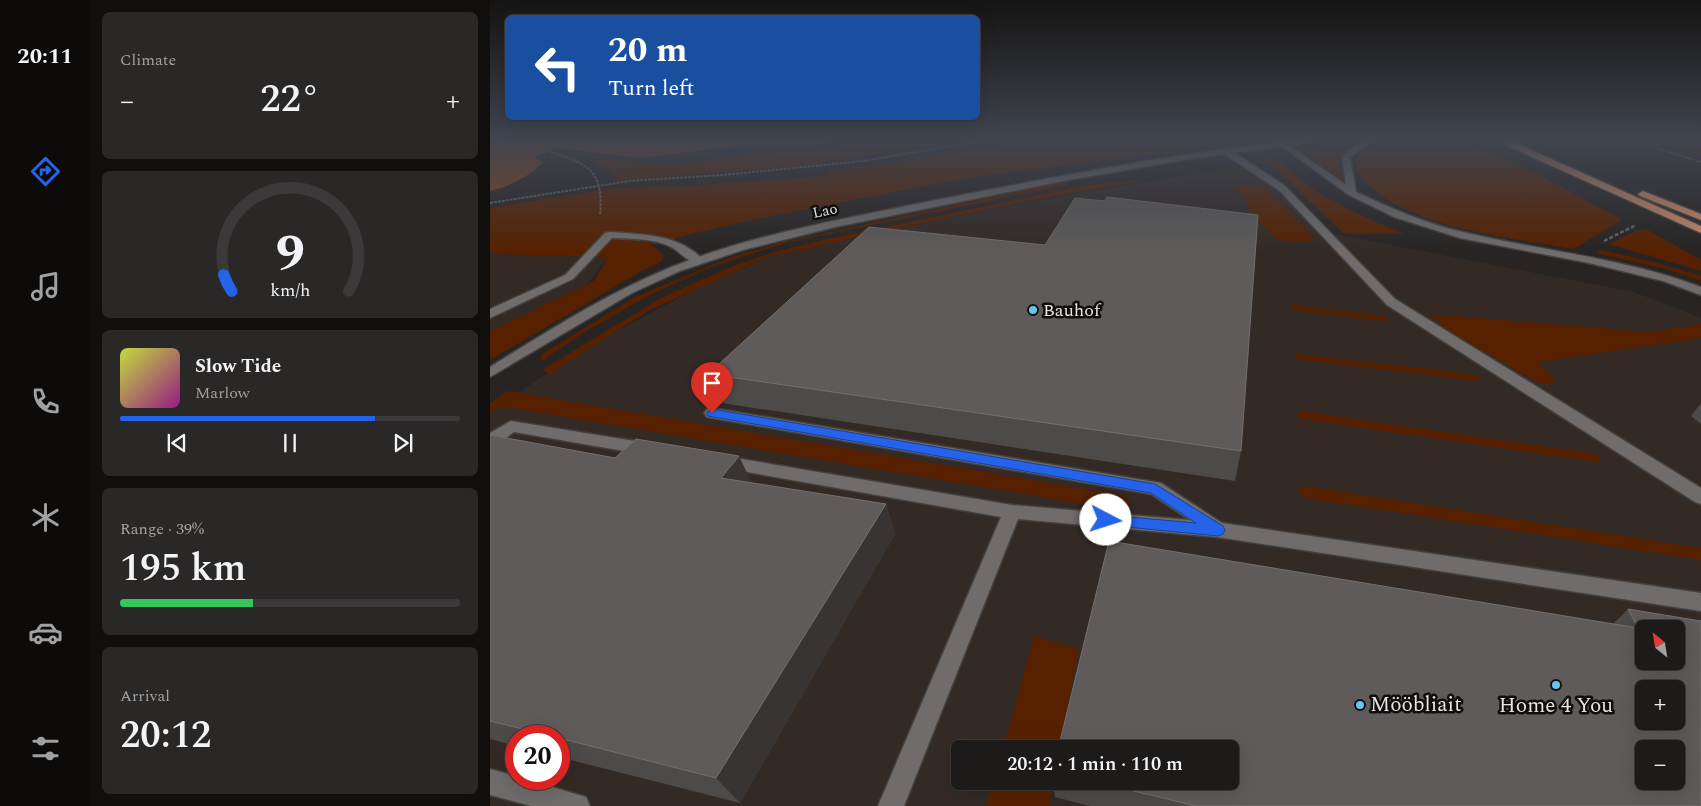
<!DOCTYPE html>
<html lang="en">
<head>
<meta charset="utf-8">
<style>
	body { margin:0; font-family:Spectral,serif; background:#2a2827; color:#f1f3f6; height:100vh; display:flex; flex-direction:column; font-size:19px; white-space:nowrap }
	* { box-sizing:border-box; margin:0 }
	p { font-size:16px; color:#a0a1a2 }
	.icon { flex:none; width:28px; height:28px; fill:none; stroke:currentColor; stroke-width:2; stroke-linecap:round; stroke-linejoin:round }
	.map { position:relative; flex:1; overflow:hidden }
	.details { display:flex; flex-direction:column; gap:12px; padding:12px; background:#100f0e; width:400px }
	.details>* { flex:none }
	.guide { position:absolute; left:15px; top:15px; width:475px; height:105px; border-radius:8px; box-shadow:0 5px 20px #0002,0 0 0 1px #3b3939; background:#1a4fa0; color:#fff; overflow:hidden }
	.needle { width:32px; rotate:330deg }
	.tools { position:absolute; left:1145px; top:620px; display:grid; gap:10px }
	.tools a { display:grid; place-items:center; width:50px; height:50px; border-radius:8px; background:#1d1b1a; box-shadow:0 5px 20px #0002,0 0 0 1px #3b3939; font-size:25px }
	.speed { position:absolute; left:15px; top:725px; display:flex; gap:10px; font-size:25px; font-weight:700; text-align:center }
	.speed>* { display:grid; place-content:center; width:65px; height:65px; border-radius:50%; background:#1d1b1a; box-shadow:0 5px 20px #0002,0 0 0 1px #3b3939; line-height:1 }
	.speed .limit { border:8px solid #d22; background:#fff; color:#111 }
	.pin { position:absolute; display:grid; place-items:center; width:42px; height:42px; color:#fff; margin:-51px -21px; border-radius:50% 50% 50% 0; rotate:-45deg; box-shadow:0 0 5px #0007 }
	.pin .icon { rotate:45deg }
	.me { position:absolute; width:55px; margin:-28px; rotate:95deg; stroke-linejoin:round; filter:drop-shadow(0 0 4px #0008) }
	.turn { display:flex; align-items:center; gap:18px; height:105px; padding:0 20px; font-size:22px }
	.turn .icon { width:65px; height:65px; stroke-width:2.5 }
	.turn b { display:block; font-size:35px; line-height:42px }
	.big { font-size:38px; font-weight:600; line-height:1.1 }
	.details .card { flex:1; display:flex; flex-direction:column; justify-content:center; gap:8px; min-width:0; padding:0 18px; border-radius:8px; background:#2a2827 }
	.details .dial { align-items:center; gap:0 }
	.dial svg { height:130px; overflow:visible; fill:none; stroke:#3b3939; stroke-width:7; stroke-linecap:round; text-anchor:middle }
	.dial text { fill:#f1f3f6; stroke:none }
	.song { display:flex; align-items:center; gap:15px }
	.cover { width:60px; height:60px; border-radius:8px; background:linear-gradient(135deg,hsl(70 70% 55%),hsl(310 70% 35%)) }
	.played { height:5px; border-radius:2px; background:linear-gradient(90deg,#2563eb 75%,#3b3939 75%) }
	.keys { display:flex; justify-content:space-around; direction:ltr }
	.heat { display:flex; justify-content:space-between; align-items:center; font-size:28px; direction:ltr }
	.charge { height:8px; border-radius:4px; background:linear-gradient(90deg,#34c759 39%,#3b3939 0) }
	.trip { position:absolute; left:461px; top:740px; width:288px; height:50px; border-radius:8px; background:#1d1b1a; box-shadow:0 5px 20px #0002,0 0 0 1px #3b3939; font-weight:600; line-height:50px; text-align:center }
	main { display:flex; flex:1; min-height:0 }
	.dock { display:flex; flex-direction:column; width:90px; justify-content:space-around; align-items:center; background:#0c0b0a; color:#a0a1a2 }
	.dock .icon { width:35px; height:35px }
	.dock .active { color:#2563eb }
	.dock b { font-size:22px; color:#f1f3f6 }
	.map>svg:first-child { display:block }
	.built { fill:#332a26; fill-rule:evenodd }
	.green { fill:#572100 }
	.water { fill:#874217 }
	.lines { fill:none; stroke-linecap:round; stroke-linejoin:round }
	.lane-casing { stroke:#434140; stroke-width:3 }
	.street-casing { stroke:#434140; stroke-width:3 }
	.highway-casing { stroke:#434140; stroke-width:3 }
	.path-far1 { stroke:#656362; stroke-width:2; stroke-dasharray:3 1; stroke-linecap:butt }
	.path { stroke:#656362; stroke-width:2.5; stroke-dasharray:4 2; stroke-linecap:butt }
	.lane { fill:#6f6c6b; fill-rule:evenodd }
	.street { fill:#6f6c6b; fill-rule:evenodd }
	.highway { fill:#cc8a68; fill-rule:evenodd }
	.wall { fill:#4d4b4a }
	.shaded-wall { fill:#373433 }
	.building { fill:#5e5b5a; stroke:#737070; fill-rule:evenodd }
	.route { fill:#2563eb; stroke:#184099 }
	.poi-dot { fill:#64c5ee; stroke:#0f0e0d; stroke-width:2 }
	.labels { text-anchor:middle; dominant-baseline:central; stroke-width:5; stroke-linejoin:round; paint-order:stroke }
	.far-street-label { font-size:15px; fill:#e5e4e3; stroke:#0f0e0d }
	.poi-label { font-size:18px; fill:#e5e4e3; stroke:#0f0e0d; text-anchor:start }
	.near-poi-label { font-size:21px; fill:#e5e4e3; stroke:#0f0e0d; text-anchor:start }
</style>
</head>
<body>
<main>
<nav class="dock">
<b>20:11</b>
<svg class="icon active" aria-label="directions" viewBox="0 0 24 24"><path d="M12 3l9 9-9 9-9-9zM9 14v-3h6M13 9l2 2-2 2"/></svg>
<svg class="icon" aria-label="music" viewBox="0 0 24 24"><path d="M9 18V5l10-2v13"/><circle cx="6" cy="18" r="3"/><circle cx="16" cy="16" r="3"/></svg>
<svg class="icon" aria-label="phone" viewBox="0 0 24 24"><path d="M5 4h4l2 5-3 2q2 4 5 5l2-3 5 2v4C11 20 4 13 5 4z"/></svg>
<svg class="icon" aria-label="climate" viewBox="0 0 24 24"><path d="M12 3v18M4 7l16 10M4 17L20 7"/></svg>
<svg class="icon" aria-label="car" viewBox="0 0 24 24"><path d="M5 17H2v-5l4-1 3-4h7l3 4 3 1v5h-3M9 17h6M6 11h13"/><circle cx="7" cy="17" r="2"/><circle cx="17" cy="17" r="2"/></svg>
<svg class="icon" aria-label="filters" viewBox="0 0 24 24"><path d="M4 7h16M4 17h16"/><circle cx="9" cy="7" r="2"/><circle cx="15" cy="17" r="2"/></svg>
</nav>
<section class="details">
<div class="card"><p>Climate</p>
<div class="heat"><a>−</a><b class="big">22°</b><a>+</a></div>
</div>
<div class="card dial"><svg viewBox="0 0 100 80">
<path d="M14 69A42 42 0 1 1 86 69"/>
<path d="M14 69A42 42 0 0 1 9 59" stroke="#2563eb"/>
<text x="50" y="56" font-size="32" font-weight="700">9</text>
<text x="50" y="72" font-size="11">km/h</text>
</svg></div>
<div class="card">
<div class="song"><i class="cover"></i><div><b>Slow Tide</b><p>Marlow</p></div></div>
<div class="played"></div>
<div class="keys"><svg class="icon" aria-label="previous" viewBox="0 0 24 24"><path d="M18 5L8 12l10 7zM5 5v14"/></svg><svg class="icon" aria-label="pause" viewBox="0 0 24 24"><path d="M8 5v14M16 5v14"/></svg><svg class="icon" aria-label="next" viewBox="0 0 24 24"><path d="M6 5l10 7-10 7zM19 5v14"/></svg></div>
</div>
<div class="card"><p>Range · 39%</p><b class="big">195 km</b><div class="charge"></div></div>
<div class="card"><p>Arrival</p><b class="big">20:12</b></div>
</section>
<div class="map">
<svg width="1211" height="806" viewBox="0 0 1211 806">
	<rect width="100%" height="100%" fill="#272423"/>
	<!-- built -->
	<path class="built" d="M760,167L792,188L834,232L1144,292L1211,318V806H0V411L94,349L211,286L283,255L543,201L721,171ZM1154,629H1186V661H1154ZM1154,689H1186V721H1154ZM26,736H69V779H26ZM470,749H740V781H470ZM1154,749H1186V781H1154Z
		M0,254L118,257L93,290L0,338Z"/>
	<!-- green -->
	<path class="green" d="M381,140H482L300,167L128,181L124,175L100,160H130L180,165Z
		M534,140L765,141L472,179L281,216L205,233L161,245L174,255L171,262L155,269L0,360V331L104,281L118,257L0,254V208L124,188L198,186L336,176L339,171L412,162Z
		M892,140H971L1044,172L1132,220L1083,249C1020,237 917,229 873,179C869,175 867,167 865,162L871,151Z
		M1164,140H1211V156Z
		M865,141C845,155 845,160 855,182L805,147Z
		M781,159L786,160C802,171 817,185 833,195C859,211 887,223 915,234H854L784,167L777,163L765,162Z
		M655,180L543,200L277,257L158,311L60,374L52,370L171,298L243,266L284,252L333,240L597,185Z
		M579,181L577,185L304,241L273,250L216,269L156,297L98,330L50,362L52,354L145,297L241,257L293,242Z
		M750,185H767L776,188L824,238L817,242L786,240L766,219L754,195L740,187Z
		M1156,229L1211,260V271L1119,244L1145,231Z
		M1112,250L1168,263L1211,276V281L1176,269L1106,253Z
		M804,305L894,316L900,320L896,321L805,310L801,307Z
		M939,314L1161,332L1211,324V338L1048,362L1066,380L1057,385L1045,381L962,333Z
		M808,354L982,374L988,376L990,381L807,359L804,356Z
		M18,391L633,495L642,503L631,510L10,406L0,413V403Z
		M811,411L1102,453L1108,455L1111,460L1108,462L810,419L806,414Z
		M815,486L1211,548V560L816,498L809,491L810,488Z
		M544,636L589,649L569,749H513Z
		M503,781H562L559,806H496Z"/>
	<!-- water -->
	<path class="water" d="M0,140H350L322,145L260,144L151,158L67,148L44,157L53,162C39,177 20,186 0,191Z"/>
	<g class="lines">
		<!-- lane casing -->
		<g class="lane-casing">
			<path id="lane" d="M805,140H832L800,146L856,185L852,156L874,140H884L860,157L866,192C901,208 936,224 973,232C1052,251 1135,258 1211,287V295L1173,281L1099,263L970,238L904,217L859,195L789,144Z
				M733,149H739L795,186L905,299L1211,488V504L1205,502L897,305L789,190L733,153Z
				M119,232C151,234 191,234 214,261L212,263C200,266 191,252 181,247C164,238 140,239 122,238L83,279L0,318V309L75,275L115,233Z
				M222,408L665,482L671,483L732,523L1211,593V611L727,537L528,519L414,806H388L511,517L234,468L228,466L226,462L228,458L234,456L522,505L700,520L661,494L217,417L214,413L217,409Z
				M21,421L157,443L163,445L165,449L163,453L157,455L24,432L6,445L0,447V433Z
				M0,769L26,776V779H35L96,797L100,806H41L0,795Z"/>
		</g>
		<!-- street casing -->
		<g class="street-casing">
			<path id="street" d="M793,142H796V146L705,158L573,181L345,227L253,250L190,271L142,293L0,377V367C58,331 116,294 179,268C258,236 343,221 426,204C548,180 670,156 793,142Z"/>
		</g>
		<!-- highway casing -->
		<g class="highway-casing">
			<path id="highway" d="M1014,140H1019L1211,226V233L1013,144Z
				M1153,191L1211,214V220L1150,196L1148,194Z"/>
		</g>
		<!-- path-far1 -->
		<path class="path-far1" d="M982,140L996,146
			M1141,140L1211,162
			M60,152C99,163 114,172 110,215
			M0,203L139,181L233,175L373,161L497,140"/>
		<!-- path -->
		<path class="path" d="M1114,241L1146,225"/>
		<!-- lane -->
		<use href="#lane" class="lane"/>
		<!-- street -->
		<use href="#street" class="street"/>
		<!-- highway -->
		<use href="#highway" class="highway"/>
	</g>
	<!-- wall -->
	<path class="wall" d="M555,245L751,451L745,481L232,403L218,374Z
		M1211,403V424L1201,416Z
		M0,435L262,483L396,504L405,534L250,803L69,757V736H26V746L0,739Z
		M1138,609L1211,621V806H600L565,797L563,781H740L1123,624Z"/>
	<!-- shaded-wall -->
	<path class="shaded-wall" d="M249,456L263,486L231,478Z
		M396,504L405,534L250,803L226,778Z"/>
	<!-- building -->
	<path class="building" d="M617,197L768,215L751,451L218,374L379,227L555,245L585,198L615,201Z
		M0,435L125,458L146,439L249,456L231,478L396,504L226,778L69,738V736H61L0,721Z
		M619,541L1148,628L1138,609L1211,621V806H706L602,781H740V749H568ZM1154,629H1186V661H1154ZM1154,689H1186V721H1154ZM1154,749H1186V781H1154Z"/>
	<!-- sky -->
	<linearGradient id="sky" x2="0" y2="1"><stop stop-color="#151413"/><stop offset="0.55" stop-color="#414550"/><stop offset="1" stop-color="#414550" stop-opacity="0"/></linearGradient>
	<rect width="1211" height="253" fill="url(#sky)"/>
	<!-- route -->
	<path class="route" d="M222,409L665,484L733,526L735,530L733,534L728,536L616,525L611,524L609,520L611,516L616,515L706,523L661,493L218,416L216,413Z"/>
	<!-- markers -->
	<g class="poi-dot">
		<circle cx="543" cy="310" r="5"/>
		<circle cx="1066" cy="685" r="5"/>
		<circle cx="870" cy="705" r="5"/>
	</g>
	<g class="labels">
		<!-- far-street labels -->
		<g class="far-street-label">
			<text transform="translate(335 211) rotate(-12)">Lao</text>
		</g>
		<!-- poi labels -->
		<g class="poi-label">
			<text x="553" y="310">Bauhof</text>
		</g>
		<!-- near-poi labels -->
		<g class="near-poi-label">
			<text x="880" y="705">Mööbliait</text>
			<text x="1066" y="706" text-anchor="middle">Home 4 You</text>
		</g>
	</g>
</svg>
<div class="tools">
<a><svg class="needle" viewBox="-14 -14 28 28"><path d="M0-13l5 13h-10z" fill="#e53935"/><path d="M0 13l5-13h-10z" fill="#a0a1a2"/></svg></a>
<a>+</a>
<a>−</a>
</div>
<div class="speed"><div class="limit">20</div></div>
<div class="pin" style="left:222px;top:413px;background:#d93025"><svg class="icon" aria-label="arrive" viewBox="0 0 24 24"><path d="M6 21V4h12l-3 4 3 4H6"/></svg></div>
<svg class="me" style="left:616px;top:520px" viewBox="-20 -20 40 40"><circle r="19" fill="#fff"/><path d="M0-13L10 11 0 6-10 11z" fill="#2563eb"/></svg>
<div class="trip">20:12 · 1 min · 110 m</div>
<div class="guide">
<div class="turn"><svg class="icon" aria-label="left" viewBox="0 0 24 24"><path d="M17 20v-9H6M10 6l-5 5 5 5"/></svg><div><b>20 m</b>Turn left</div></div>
</div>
</div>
</main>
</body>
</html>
